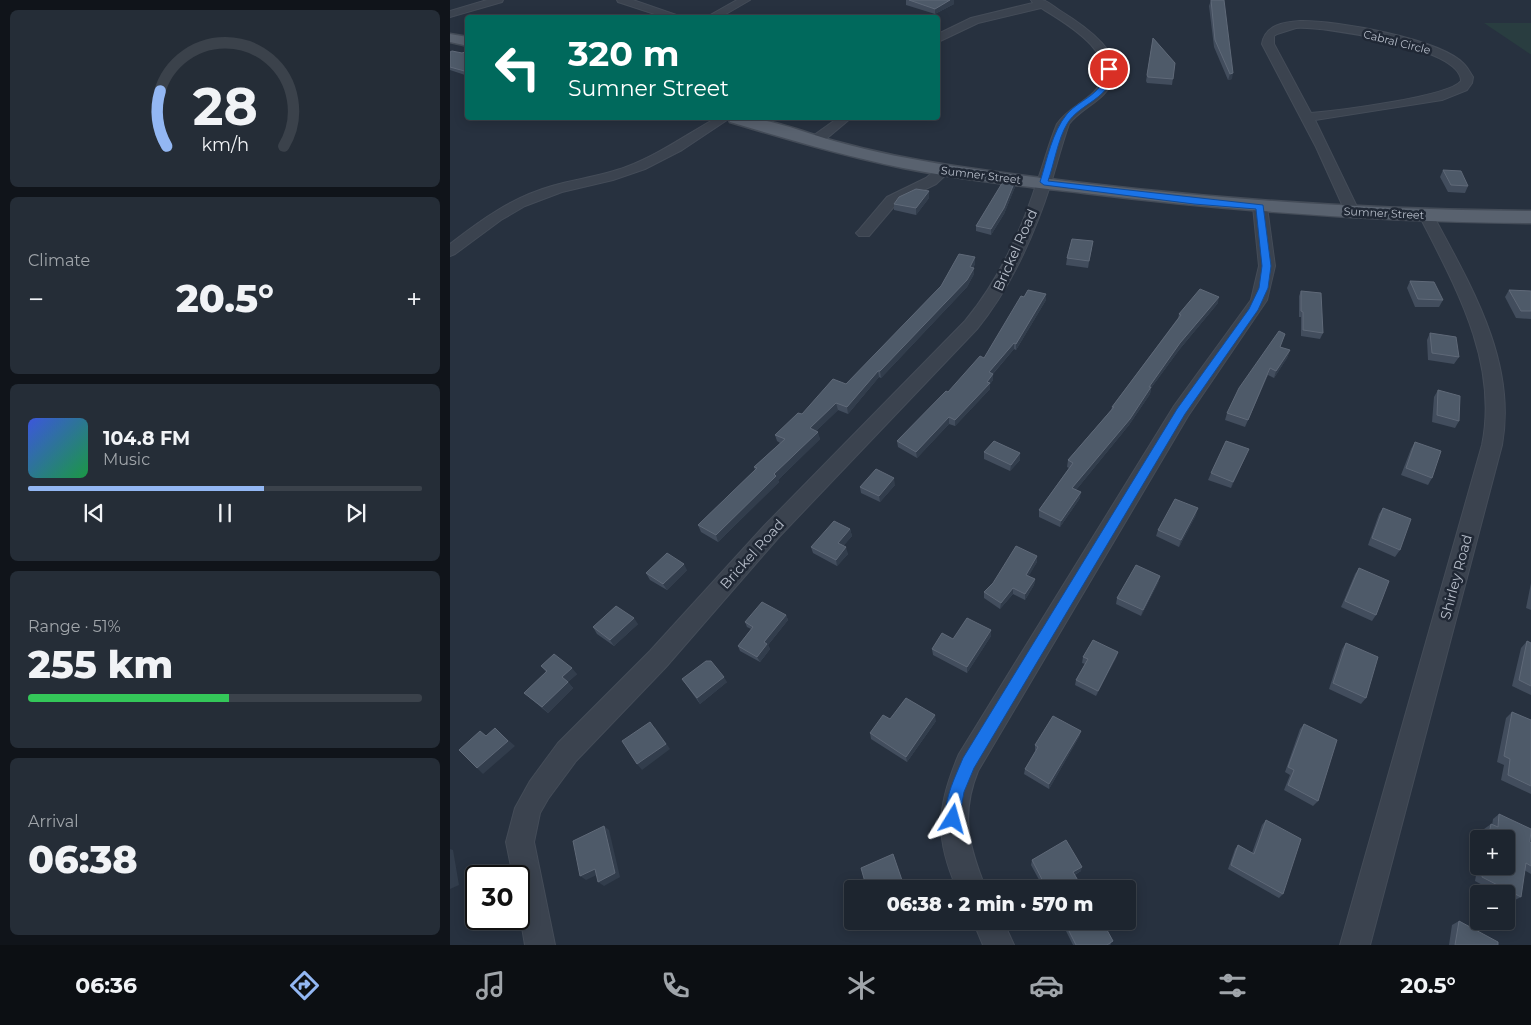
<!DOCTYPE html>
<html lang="en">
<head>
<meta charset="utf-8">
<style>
	body { margin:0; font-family:Montserrat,sans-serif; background:#252d37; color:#f1f3f6; height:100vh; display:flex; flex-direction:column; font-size:19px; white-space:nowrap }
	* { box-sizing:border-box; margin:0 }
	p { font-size:16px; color:#a0a5aa }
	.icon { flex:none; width:28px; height:28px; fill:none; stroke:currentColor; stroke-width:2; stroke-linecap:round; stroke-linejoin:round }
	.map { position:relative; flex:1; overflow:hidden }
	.details { display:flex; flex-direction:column; gap:10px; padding:10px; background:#10141a; width:450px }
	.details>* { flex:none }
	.hud { position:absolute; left:15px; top:15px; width:475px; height:105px; border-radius:5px; box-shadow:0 2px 12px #0003,0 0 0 1px #3b424b; background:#00695c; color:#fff; overflow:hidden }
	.buttons { position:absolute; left:1020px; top:830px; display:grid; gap:10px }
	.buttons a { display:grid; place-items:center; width:45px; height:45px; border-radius:5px; background:#1d252f; box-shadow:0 2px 12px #0003,0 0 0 1px #3b424b; font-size:25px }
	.speed { position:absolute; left:15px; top:865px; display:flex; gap:10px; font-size:25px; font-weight:700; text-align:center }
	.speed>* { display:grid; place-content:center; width:65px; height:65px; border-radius:50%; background:#1d252f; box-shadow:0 2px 12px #0003,0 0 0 1px #3b424b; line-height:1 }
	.speed .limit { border:2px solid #111; border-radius:8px; background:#fff; color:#111 }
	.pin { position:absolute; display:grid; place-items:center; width:42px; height:42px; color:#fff; margin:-21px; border:2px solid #fff; border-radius:50%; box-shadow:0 1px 5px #0007 }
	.me { position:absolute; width:55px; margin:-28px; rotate:8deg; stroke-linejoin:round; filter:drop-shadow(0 0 4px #0008) }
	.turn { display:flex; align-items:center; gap:18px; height:105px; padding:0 20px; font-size:22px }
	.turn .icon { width:65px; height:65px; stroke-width:2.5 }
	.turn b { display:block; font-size:35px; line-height:42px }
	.big { font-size:38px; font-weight:800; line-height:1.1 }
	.details .tile { flex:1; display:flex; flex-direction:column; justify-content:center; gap:8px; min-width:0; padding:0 18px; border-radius:8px; background:#252d37 }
	.details .dial { align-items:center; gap:0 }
	.dial svg { height:130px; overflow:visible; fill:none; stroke:#3b424b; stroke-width:7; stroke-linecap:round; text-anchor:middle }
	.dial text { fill:#f1f3f6; stroke:none }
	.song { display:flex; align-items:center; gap:15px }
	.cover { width:60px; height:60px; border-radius:8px; background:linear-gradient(135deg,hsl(230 70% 55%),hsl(140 70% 35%)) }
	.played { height:5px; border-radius:2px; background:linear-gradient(90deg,#93b7f3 60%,#3b424b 60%) }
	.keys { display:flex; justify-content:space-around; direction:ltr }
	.heat { display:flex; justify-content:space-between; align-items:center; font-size:28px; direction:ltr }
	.charge { height:8px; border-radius:4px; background:linear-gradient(90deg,#34c759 51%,#3b424b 0) }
	.trip { position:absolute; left:394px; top:880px; width:292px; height:50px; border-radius:5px; background:#1d252f; box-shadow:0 2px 12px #0003,0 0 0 1px #3b424b; font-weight:800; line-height:50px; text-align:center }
	.dock { display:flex; height:80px; justify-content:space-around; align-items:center; background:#0c0f13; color:#a0a5aa }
	.dock .icon { width:35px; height:35px }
	.dock .active { color:#93b7f3 }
	.dock b { font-size:22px; color:#f1f3f6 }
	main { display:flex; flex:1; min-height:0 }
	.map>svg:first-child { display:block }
	.green { fill:#293d40 }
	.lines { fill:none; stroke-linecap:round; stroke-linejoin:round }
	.minor-casing { stroke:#444c58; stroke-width:2 }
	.major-casing { stroke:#444c58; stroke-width:3 }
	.minor { fill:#3b434f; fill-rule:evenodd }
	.major { fill:#59626f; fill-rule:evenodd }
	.wall { fill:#424d5d }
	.shaded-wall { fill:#323d4c }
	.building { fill:#4e5a69; stroke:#5f6978 }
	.route { fill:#1a73e8; stroke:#114b97 }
	.labels { text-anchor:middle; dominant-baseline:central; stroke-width:5; stroke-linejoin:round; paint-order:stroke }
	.far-street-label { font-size:11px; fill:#b7beca; stroke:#202835 }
	.street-label { font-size:14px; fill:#b7beca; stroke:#202835 }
</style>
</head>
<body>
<main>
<section class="details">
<div class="tile dial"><svg viewBox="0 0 100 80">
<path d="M14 69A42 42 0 1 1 86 69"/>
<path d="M14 69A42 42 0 0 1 10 35" stroke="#93b7f3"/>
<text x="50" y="56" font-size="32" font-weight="700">28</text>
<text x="50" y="72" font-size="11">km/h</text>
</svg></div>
<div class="tile"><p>Climate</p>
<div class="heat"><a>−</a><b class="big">20.5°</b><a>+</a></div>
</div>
<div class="tile">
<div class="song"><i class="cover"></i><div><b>104.8 FM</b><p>Music</p></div></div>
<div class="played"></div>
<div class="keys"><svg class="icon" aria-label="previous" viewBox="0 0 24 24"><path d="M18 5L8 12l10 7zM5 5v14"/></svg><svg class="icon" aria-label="pause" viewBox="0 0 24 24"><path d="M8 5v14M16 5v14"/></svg><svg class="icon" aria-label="next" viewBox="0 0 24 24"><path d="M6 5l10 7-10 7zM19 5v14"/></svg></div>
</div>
<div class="tile"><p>Range · 51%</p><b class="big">255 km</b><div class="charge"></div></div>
<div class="tile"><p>Arrival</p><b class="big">06:38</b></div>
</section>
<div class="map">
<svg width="1081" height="945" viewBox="0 0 1081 945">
	<rect width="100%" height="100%" fill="#27313f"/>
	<!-- green -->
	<path class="green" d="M1034,23H1081V54H1080Z"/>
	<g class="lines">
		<!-- minor casing -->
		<g class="minor-casing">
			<path id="minor" d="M37,0H53L52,2L0,17V11Z
				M167,0H183L235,18H217L168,2Z
				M287,0H300L269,18H255Z
				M581,0C584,0 589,0 592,0C598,1 604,7 609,10C627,21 674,51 664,78C656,101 633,106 619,124C612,144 607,163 601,183C584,236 562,286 527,329L329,537L216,667L126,761L98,799L90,813L84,842L105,945H75L69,910V876H63L56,842L65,808L80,781L108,743L200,651L315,525L515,321C549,280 571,232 587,182C594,163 599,143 607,124C617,109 632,104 644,92C678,58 614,22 591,8L528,23L488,42V34L521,18L583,3Z
				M850,21C885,20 991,39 1014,64C1018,68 1020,73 1023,77L1022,83L1017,90L992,100L865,120L909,211L907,214H897L895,211L866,147L812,44C815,25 834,22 850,21ZM846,28C872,26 1012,47 1011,81C999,97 885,111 861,113L824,44V36L827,34Z
				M266,118H280L232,150L195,169L163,180L112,192L75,206L51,220L5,254L0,256V244C32,219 63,197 102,186C127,179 152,176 176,167C208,155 236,135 266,118Z
				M388,118H401L370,144H360L358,141L360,138Z
				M494,166L501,170L486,184L447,203L419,236H409L406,233L409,230L437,197L476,178L489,167Z
				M810,203L815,204L817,207L825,266L817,300L738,416L528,771C510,815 519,847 536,889H507C484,836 487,806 509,754L724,406L801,300L809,266L803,207L805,204Z
				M976,211L981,212L983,215C1021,286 1067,362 1052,445L920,945H890L1032,445C1049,362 1005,286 969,215L971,212Z
				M523,921H553L564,945H533Z"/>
		</g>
		<!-- major casing -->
		<g class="major-casing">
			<path id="major" d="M0,34L18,37V46L0,42Z
				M278,118C311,114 352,132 384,141C424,152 463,160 504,166C694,194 889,210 1081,211V223C931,222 783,211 634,193C574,186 513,180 453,168C394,156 337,139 280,122Z"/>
		</g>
		<!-- minor -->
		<use href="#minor" class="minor"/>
		<!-- major -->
		<use href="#major" class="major"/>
	</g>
	<!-- wall -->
	<path class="wall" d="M456,0H504V4L485,14L456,5Z
		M761,0L782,79L778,80L764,47L759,6Z
		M703,38L725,63L722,85L697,83L696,81Z
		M18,51V76L0,70V52L12,53Z
		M993,170L1018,186L1015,193L998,192L990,177Z
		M565,181V187L554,214L541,235L526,231V226Z
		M479,198L466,215L444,210V204Z
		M642,248L638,268L616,265L617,258Z
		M525,257V264L523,268L524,274L517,287L431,378L429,377L398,414L388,410L366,431L370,439L328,480L329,482L268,542L251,532L248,525L305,470L304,467L330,443L327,441L325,435L352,414L396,384Z
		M960,281L993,300L989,307H965L957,288Z
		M1059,290L1081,291V319L1066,318L1055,297Z
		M851,291L873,333L870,339L851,336V317H849V296Z
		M596,294V300L566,350L564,349L543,374V380L540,384V389L505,426L499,424L467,458L448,447L447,441L534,358Z
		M768,303L729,350L701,388L700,394L679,425L626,490L630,498L610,527L589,517V510L619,468L617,467L618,460L661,410L662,407L728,318L729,314Z
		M980,333L1009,357L1004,364L978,360L977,340Z
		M830,347L840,350L837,358L824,378L818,375L795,427L775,420L777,413Z
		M988,390L1009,421L1005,428L982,422L984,397Z
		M965,442L982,478L978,485L951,475L961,449Z
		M799,449L781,488L758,480L761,473Z
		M534,452L570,460L560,471L534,459Z
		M445,485L430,502L411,493L410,487Z
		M933,508L950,550L945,557L918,545L929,514Z
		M746,515L729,547L706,536L708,530Z
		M400,529L402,536L393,546L398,554L387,566L363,553L361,547Z
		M587,556V562L578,576L585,579L584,585L575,600L563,594L550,609L534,598V592L543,583Z
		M909,568L926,615L922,621L891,607L905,574Z
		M237,570L217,590L200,580L196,573Z
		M710,576L708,583L691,616L666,604L667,598Z
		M1081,583V610L1076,608Z
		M336,615L338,620L318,645L320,649L310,662L290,651L288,646L301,629L297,627L295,622Z
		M188,624L164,646L147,634L143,627Z
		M541,636L517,673L483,655L482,649L503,639Z
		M1077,641L1081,643V695L1062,686L1071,648Z
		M896,643L916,698L911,704L879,689L892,649Z
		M668,652L666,658L646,696L625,685L626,680L635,664L632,663L633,657Z
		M91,666L127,674L118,682L123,688L98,713L74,693L96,672Z
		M232,679L277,682L250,704Z
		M1062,712L1081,720V794L1051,780L1054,765L1047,762L1056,718Z
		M440,719L486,721L457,762L421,739L420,733Z
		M854,724L868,801L863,806L834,790L840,775L835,772L850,729Z
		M631,731L629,737L599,789L574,774L575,769L586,751L585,750V745Z
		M1049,814L1081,843V874L1074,870L1071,897L1063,901L1056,897V894H1049L1025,881L1029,858V866H1056V839H1032L1034,829L1041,824L1042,825L1043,819Z
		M816,820L833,894L829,898L778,869L785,849L788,845L802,853L812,825Z
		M582,860L631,871L625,875L633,889H594L581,865Z
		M611,921H652L661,944L660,945H623Z
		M1009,921L1048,945H999L1002,925Z"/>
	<!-- shaded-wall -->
	<path class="shaded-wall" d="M500,0H504V4L485,14V9Z
		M783,73L782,79L778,80L780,74Z
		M565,181V187L554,214L541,235V229Z
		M479,191V198L466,215V208Z
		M643,241L642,248L638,268L639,261Z
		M525,257V264L520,274V267Z
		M524,268V274L517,287L431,378L430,371Z
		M596,294V300L566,350V344Z
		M769,297L768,303L729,350L701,388L700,394L679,425L622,495V488L699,387L730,343Z
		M564,343V349L539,378V372Z
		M840,350L837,358L824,378L826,371Z
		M820,368L818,375L795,427L798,420Z
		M428,371L429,377L398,414L397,407Z
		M543,374V380L540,384V389L505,426V420Z
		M386,403L388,410L362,435L360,428Z
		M499,417V424L467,458L466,452Z
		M368,432L370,439L328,480L329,482L268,542L266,535L324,474Z
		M799,449L796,456L781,488L783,482Z
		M570,453V460L560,471L561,465Z
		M444,478L445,485L430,502L429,496Z
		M631,492L630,498L610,527L611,521Z
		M748,508L746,515L729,547L731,540Z
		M400,529L402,536L390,550L388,543Z
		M396,547L398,554L387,566L386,560Z
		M587,556V562L576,581V575Z
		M234,564L237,570L217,590L213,584Z
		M710,576L708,583L691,616L693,610Z
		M585,579L584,585L575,600V594Z
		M563,588V594L550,609L551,603Z
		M336,615L338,620L318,645L320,649L310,662L307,657L314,642Z
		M184,618L188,624L164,646L160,640Z
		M541,630V636L517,673V667Z
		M668,652L666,658L646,696L648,691Z
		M122,668L127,674L117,683L112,677Z
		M274,677L277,682L250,704L247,698Z
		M118,682L123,688L98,713L92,707Z
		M485,715L486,721L457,762L456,757Z
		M205,727L220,749L192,770L187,764Z
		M45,728L65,746L33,774L27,768Z
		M631,731L629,737L599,789V784Z
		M154,826L159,830L170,877L154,886L148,882Z
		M0,849L3,850L9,885L0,889Z
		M632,867L631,871L622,876L623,872Z
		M145,869L151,873L136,880L130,876Z
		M440,921H449L431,930L429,927Z"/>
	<!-- building -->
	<path class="building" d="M459,0H500L485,9Z
		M761,0H774L783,73L780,74L765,40Z
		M703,38L725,63L723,79L698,77L697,75Z
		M2,51L12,53L18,51V72L0,67V52Z
		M993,170L1011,171L1018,186L1001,185Z
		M554,180L565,181L554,208L541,229L526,226Z
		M466,189L479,191L466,208L444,204L449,197Z
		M622,239L643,241L639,261L617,258Z
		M509,254L525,257L520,267L524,268L517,280L430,371H428L397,407L386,403L360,428L368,432L324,474L326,476L266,535L248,525L307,468L304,467L335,439L325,435L348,413L352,414L383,379L396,384L491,286Z
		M960,281L984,282L993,300L968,299Z
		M750,289L769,297L730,343L699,387H701L680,419L622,488L631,492L611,521L589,510L623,463L618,460L664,407H662L731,315L729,314Z
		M578,290L596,294L566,344L564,343L539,372L543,374L537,382L540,383L505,420L499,417L466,452L447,441L496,391L498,392L530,356L534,358L571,296L574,297Z
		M1059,290L1081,291V311H1071Z
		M851,291L871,293L873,333L853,330V312L851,311Z
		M829,331L835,334L830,347L840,350L826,371L820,368L798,420L777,413L789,388Z
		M980,333L1006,337L1009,357L982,353Z
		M988,390L1010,396L1009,421L987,415Z
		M544,441L570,453L561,465L534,452Z
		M776,441L799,449L783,482L761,473Z
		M965,442L991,451L982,478L956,468Z
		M426,469L444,478L429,496L410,487Z
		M725,499L748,508L731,540L708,530Z
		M933,508L961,519L950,550L922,538Z
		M384,521L400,529L388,543L396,547L386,560L361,547Z
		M566,546L587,556L576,575L585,579L575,594L563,588L551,603L534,592L543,583Z
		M217,553L234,564L213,584L196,573Z
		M686,565L710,576L693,610L667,598Z
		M909,568L939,581L926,615L895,601Z
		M312,602L336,615L314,642L317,644L307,657L288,646L303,627L295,622Z
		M166,606L184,618L160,640L143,627Z
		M517,618L541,630L517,667L482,649L492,633L503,639Z
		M643,640L668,652L648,691L626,680L638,659L633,657Z
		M1077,641L1081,643V686L1069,680Z
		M896,643L928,657L916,698L883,683Z
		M104,654L122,668L112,677L118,682L92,707L74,693L97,671L91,666Z
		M256,661H261L274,677L247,698L232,679Z
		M456,698L485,715L456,757L420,733L433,715L440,719Z
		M1062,712L1081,720V786L1058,775L1060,759L1054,756Z
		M603,716L631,731L599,784L575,769L588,747L585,745Z
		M200,722L216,744L187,764L172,741Z
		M854,724L887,740L868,801L838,785L844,770L838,767Z
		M45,728L58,741L27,768L9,750L30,731L36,736Z
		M1049,814L1081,829L1080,842L1081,843V866L1076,863L1071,897L1032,877L1033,866H1056V839H1038L1041,824L1048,827Z
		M816,820L851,839L833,894L781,865L788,845L804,854Z
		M154,826L165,873L148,882L145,869L130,876L123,841Z
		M616,840L632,867L623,872L633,889H597L582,860Z
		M443,854L455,889H417L411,868Z
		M427,921H440L429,927Z
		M614,921H652L663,941L657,945H626Z
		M1009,921L1048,942V945H1005Z"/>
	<!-- route -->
	<path class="route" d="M659,67L662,69C664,98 629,103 617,124C608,139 604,164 598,181L813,205L821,266L818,288L808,310L735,414L524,768L514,792L508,825L503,827L497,825C490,807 506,775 513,758L727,409L799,309L809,288L812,266L806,209L744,204L594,185L590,182C597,160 602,132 617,114C631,98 657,93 655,69Z"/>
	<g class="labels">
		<!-- far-street labels -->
		<g class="far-street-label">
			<text transform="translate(947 42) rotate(14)">Cabral Circle</text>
			<text transform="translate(531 175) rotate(7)">Sumner Street</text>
			<text transform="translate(934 213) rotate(3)">Sumner Street</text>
		</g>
		<!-- street labels -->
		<g class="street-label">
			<text transform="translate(565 250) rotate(-66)">Brickel Road</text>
			<text transform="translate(302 554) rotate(-48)">Brickel Road</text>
			<text transform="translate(1006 577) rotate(-75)">Shirley Road</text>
		</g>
	</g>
</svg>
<div class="buttons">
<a>+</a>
<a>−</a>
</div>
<div class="speed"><div class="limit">30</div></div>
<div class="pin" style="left:659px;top:69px;background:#d93025"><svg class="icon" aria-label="arrive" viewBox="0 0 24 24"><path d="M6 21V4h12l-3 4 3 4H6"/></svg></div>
<svg class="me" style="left:503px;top:819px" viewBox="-20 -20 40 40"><path d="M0-17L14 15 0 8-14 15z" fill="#1a73e8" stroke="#fff" stroke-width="4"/></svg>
<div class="trip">06:38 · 2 min · 570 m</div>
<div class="hud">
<div class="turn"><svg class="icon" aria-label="left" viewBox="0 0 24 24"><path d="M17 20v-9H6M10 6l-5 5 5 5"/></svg><div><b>320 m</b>Sumner Street</div></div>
</div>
</div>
</main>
<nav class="dock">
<b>06:36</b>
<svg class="icon active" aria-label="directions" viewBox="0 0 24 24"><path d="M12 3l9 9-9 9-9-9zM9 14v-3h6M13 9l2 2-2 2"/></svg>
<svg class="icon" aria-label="music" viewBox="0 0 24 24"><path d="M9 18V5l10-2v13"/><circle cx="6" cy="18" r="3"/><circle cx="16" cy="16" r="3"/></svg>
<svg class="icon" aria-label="phone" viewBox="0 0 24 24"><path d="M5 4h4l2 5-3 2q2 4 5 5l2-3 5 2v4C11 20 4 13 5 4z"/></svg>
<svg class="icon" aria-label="climate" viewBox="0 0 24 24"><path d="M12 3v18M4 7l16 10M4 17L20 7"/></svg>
<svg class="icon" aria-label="car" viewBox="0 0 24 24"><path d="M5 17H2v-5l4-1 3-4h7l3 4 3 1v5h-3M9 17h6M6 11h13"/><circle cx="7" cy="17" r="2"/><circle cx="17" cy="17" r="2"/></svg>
<svg class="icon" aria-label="filters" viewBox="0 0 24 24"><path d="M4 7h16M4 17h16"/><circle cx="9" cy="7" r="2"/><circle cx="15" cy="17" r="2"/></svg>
<b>20.5°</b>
</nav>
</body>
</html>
